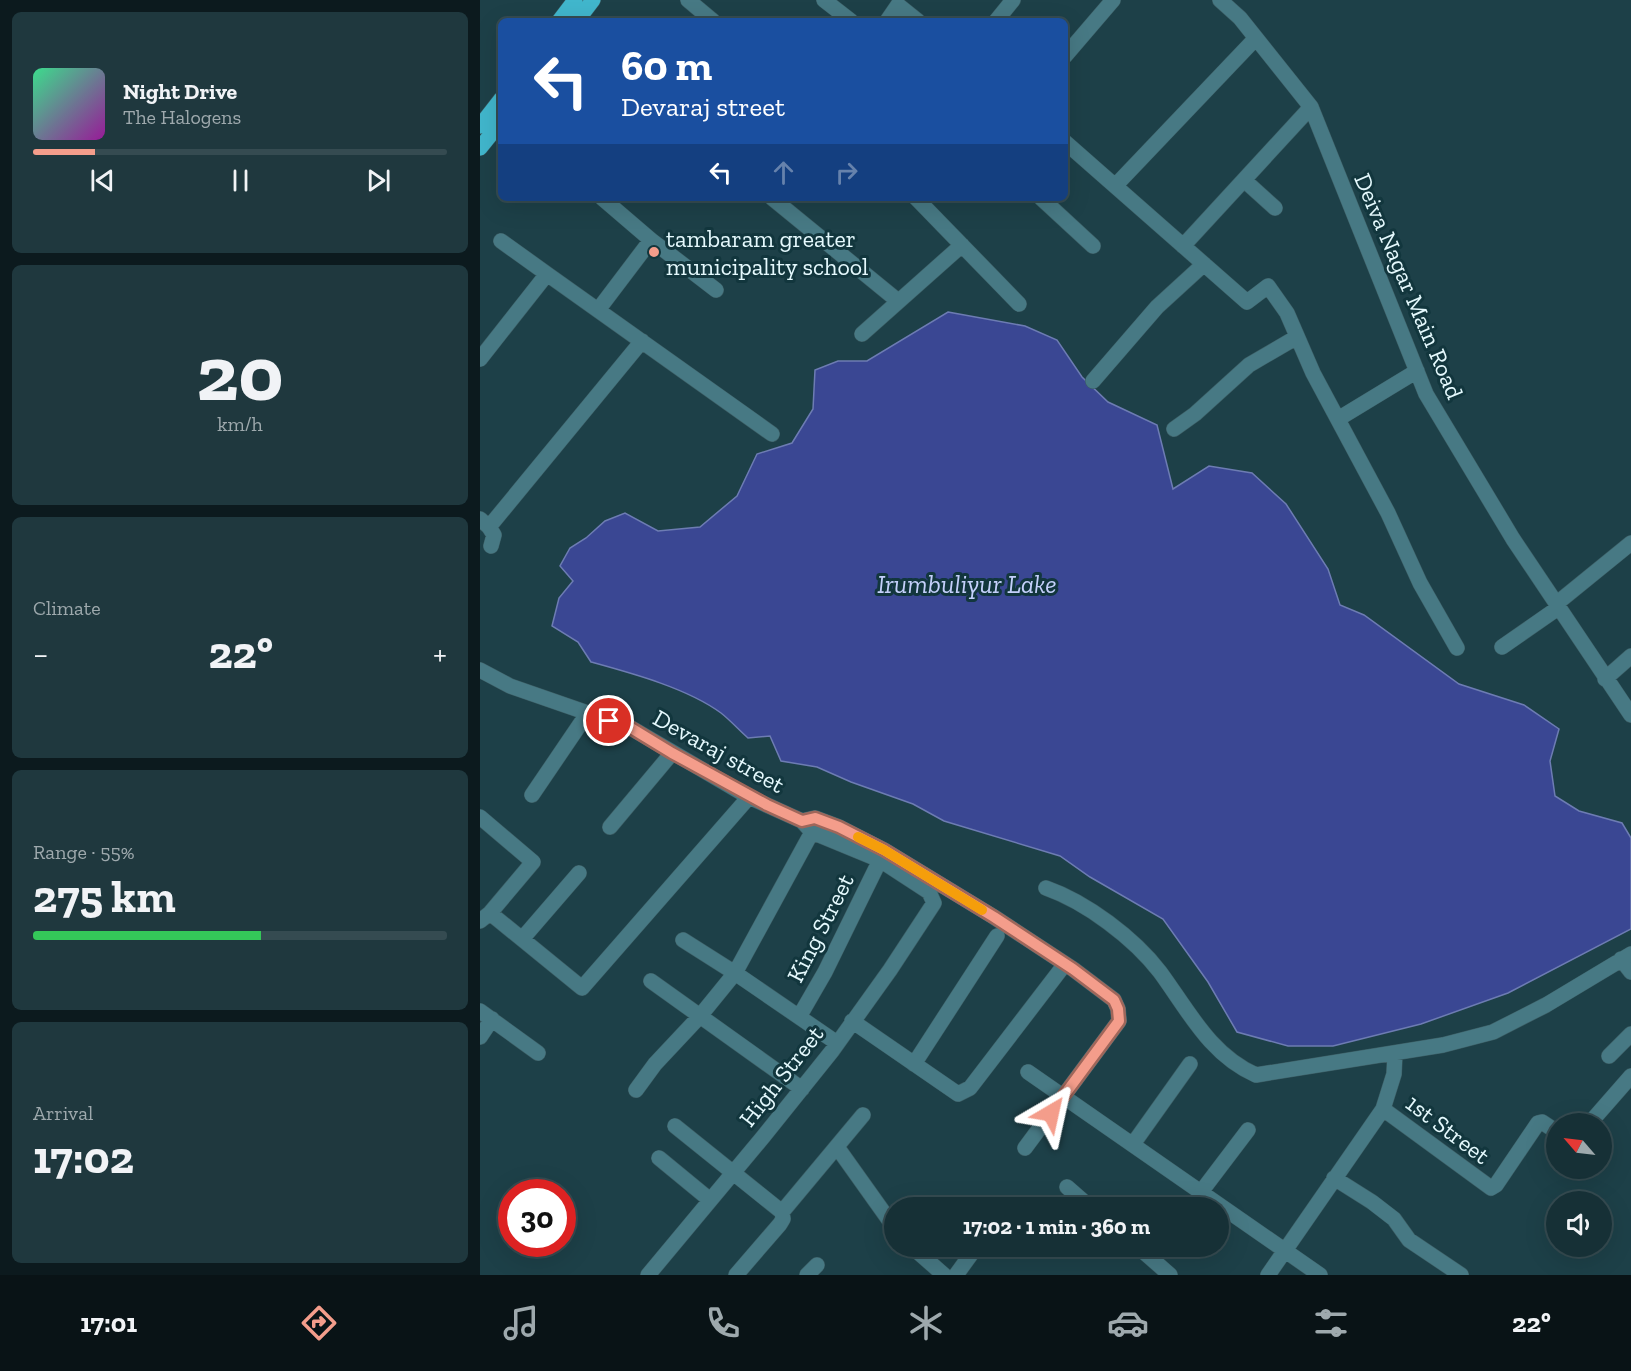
<!DOCTYPE html>
<html lang="en">
<head>
<meta charset="utf-8">
<style>
	body { margin:0; font-family:"Zilla Slab",serif; background:#1f383e; color:#f1f3f6; height:100vh; display:flex; flex-direction:column; font-size:22px; white-space:nowrap }
	* { box-sizing:border-box; margin:0 }
	p { font-size:20px; color:#9ea9ad }
	.icon { flex:none; width:33px; height:33px; fill:none; stroke:currentColor; stroke-width:2; stroke-linecap:round; stroke-linejoin:round }
	.map { position:relative; flex:1; overflow:hidden }
	.drawer { display:flex; flex-direction:column; gap:12px; padding:12px; background:#0c1a1e; width:480px }
	.drawer>* { flex:none }
	.top-card { position:absolute; left:18px; top:18px; width:570px; height:183px; border-radius:9px; box-shadow:0 6px 24px #0002,0 0 0 2px #354b51; background:#1a4fa0; color:#fff; overflow:hidden }
	.needle { width:39px; rotate:298deg }
	.controls { position:absolute; left:1066px; top:1113px; display:grid; gap:12px }
	.controls a { display:grid; place-items:center; width:66px; height:66px; border-radius:50%; background:#163036; box-shadow:0 6px 24px #0002,0 0 0 2px #354b51; font-size:30px }
	.speed { position:absolute; left:18px; top:1179px; display:flex; gap:12px; font-size:30px; font-weight:700; text-align:center }
	.speed>* { display:grid; place-content:center; width:78px; height:78px; border-radius:50%; background:#163036; box-shadow:0 6px 24px #0002,0 0 0 2px #354b51; line-height:1 }
	.speed .limit { border:9px solid #d22; background:#fff; color:#111 }
	.pin { position:absolute; display:grid; place-items:center; width:51px; height:51px; color:#fff; margin:-26px; border:3px solid #fff; border-radius:50%; box-shadow:0 2px 6px #0007 }
	.me { position:absolute; width:66px; margin:-33px; rotate:36deg; stroke-linejoin:round; filter:drop-shadow(0 0 4px #0008) }
	.turn { display:flex; align-items:center; gap:21px; height:126px; padding:0 24px; font-size:27px }
	.turn .icon { width:78px; height:78px; stroke-width:2.5 }
	.turn b { display:block; font-size:42px; line-height:51px }
	.lanes { display:flex; align-items:center; height:57px; padding:0 24px; background:#0003; justify-content:center; gap:30px; direction:ltr }
	.lanes .off { opacity:.35 }
	.big { font-size:45px; font-weight:700; line-height:1.1 }
	.drawer .card { flex:1; display:flex; flex-direction:column; justify-content:center; gap:9px; min-width:0; padding:0 21px; border-radius:9px; background:#1f383e }
	.drawer .dial { align-items:center; gap:0 }
	.dial b { font-size:78px; line-height:1 }
	.song { display:flex; align-items:center; gap:18px }
	.cover { width:72px; height:72px; border-radius:9px; background:linear-gradient(135deg,hsl(150 70% 55%),hsl(300 70% 35%)) }
	.played { height:6px; border-radius:3px; background:linear-gradient(90deg,#f49d8b 15%,#354b51 15%) }
	.keys { display:flex; justify-content:space-around; direction:ltr }
	.heat { display:flex; justify-content:space-between; align-items:center; font-size:33px; direction:ltr }
	.charge { height:9px; border-radius:4px; background:linear-gradient(90deg,#34c759 55%,#354b51 0) }
	.trip { position:absolute; left:404px; top:1197px; width:345px; height:60px; border-radius:30px; background:#163036; box-shadow:0 6px 24px #0002,0 0 0 2px #354b51; font-weight:700; line-height:60px; text-align:center }
	.tabs { display:flex; height:96px; justify-content:space-around; align-items:center; background:#091316; color:#9ea9ad }
	.tabs .icon { width:42px; height:42px }
	.tabs .selected { color:#f49d8b }
	.tabs b { font-size:27px; color:#f1f3f6 }
	main { display:flex; flex:1; min-height:0 }
	.map>svg:first-child { display:block }
	.water { fill:#3a4793; stroke:#6d7cb3; stroke-width:1.5 }
	.lines { fill:none; stroke-linecap:round; stroke-linejoin:round }
	.minor-casing { stroke:#3d5e65; stroke-width:16 }
	.major-casing { stroke:#3d5e65; stroke-width:16 }
	.minor { stroke:#477984; stroke-width:15 }
	.major { stroke:#41b6cc; stroke-width:15 }
	.route-casing { stroke:#9f665a; stroke-width:15 }
	.route { stroke:#f49d8b; stroke-width:10 }
	.slow { stroke:#f59e0b; stroke-width:10 }
	.poi-dot { fill:#f49d8b; stroke:#12363d; stroke-width:2 }
	.labels { text-anchor:middle; dominant-baseline:central; stroke-width:6; stroke-linejoin:round; paint-order:stroke }
	.poi-label { font-size:24px; fill:#e5f9fd; stroke:#12363d; text-anchor:start }
	.street-label { font-size:24px; fill:#e5f9fd; stroke:#12363d }
	.water-label { font-size:26px; font-style:italic; fill:#c4d0fb; stroke:#12363d }
</style>
</head>
<body>
<main>
<section class="drawer">
<div class="card">
<div class="song"><i class="cover"></i><div><b>Night Drive</b><p>The Halogens</p></div></div>
<div class="played"></div>
<div class="keys"><svg class="icon" aria-label="previous" viewBox="0 0 24 24"><path d="M18 5L8 12l10 7zM5 5v14"/></svg><svg class="icon" aria-label="pause" viewBox="0 0 24 24"><path d="M8 5v14M16 5v14"/></svg><svg class="icon" aria-label="next" viewBox="0 0 24 24"><path d="M6 5l10 7-10 7zM19 5v14"/></svg></div>
</div>
<div class="card dial"><b>20</b><p>km/h</p></div>
<div class="card"><p>Climate</p>
<div class="heat"><a>−</a><b class="big">22°</b><a>+</a></div>
</div>
<div class="card"><p>Range · 55%</p><b class="big">275 km</b><div class="charge"></div></div>
<div class="card"><p>Arrival</p><b class="big">17:02</b></div>
</section>
<div class="map">
<svg width="1151" height="1275" viewBox="0 0 1151 1275">
	<rect width="100%" height="100%" fill="#1d4048"/>
	<!-- water -->
	<path class="water" d="M468,312L545,326L577,340L602,377L628,402L677,425L693,489L729,466L772,473L806,504L848,569L860,605L884,615L979,684L1044,705L1079,729L1070,761L1075,796L1099,811L1142,823L1151,838V929L1028,993L941,1024L853,1046H808L757,1032L728,982L683,919L610,877L580,856L464,821L433,804L371,782L337,767L301,761L290,736L268,738C259,730 250,720 241,713C207,688 151,673 111,662L98,642L72,626L79,598L93,581L80,566L90,548L106,538L125,521L145,513L178,531L220,527L257,496L277,454L312,443L333,409L335,370L358,361H387Z"/>
	<g class="lines">
		<!-- minor casing -->
		<g class="minor-casing">
			<path id="minor" d="M208,0L233,21
				M344,0L371,21
				M740,0L760,18L831,107L946,394L1033,539L1151,715
				M407,21L418,5L438,21
				M516,21L533,0
				M585,56L633,0
				M585,142L767,302L788,286L807,313L833,373L908,513L940,583L977,648
				M764,180L795,208
				M635,186L776,38
				M122,198L171,240L236,290
				M292,198L418,301
				M436,198L539,304
				M561,198L613,246
				M21,241L67,274
				M703,246L831,107
				M118,310L171,240
				M382,334L482,245
				M0,359L67,274L292,434
				M613,381L677,307L724,264
				M858,419L937,371
				M694,429L715,414L769,365L817,337
				M0,519L9,527L162,341
				M9,527L14,535L11,546
				M1076,604L1151,543
				M1022,647L1078,608
				M0,670L30,686L151,728L269,797L322,821L332,832L400,860L449,892L454,903L410,970L352,1051L283,1137L168,1275
				M1125,679L1151,656
				M52,795L107,714
				M0,817L53,862L10,913L0,921
				M322,821L335,818L359,827L404,850L514,917L593,969L634,1000L638,1009L639,1021L545,1148
				M130,827L192,753
				M566,888C606,902 654,938 680,972C708,1010 730,1055 776,1075L963,1045L1013,1032L1066,1005L1151,954
				M10,913L102,988L269,797
				M42,939L99,873
				M203,940L255,973L357,1043
				M1141,959L1151,972
				M171,981L322,1089
				M0,1011L58,1053
				M319,1017L345,972L400,860
				M372,1021L478,1094L490,1088L585,964
				M0,1037L12,1019
				M1129,1056L1151,1034
				M434,1064L517,936
				M548,1072L840,1275
				M156,1090L175,1064L220,1016L255,973L332,832
				M903,1109L1011,1188L1016,1185L1058,1123L1062,1122L1077,1132
				M1109,1124L1151,1076
				M195,1126L302,1212L303,1219L300,1224L256,1275
				M653,1144L710,1064
				M357,1147L414,1227
				M179,1158L230,1200
				M854,1178L892,1202L914,1219L929,1240L981,1275
				M587,1187L611,1208
				M721,1192L768,1130
				M302,1212L383,1115
				M431,1246L464,1275
				M657,1246L690,1275
				M327,1275L337,1265
				M476,1275L497,1246
				M788,1275L903,1109L914,1074L915,1053"/>
		</g>
		<!-- major casing -->
		<g class="major-casing">
			<path id="major" d="M79,21L95,0
				M97,21L113,0
				M0,126L21,99
				M0,148L21,122"/>
		</g>
		<!-- minor -->
		<use href="#minor" class="minor"/>
		<!-- major -->
		<use href="#major" class="major"/>
	</g>
	<g class="lines">
		<!-- route casing -->
		<g class="route-casing">
			<path id="route" d="M129,721L151,728L192,753L287,805L322,821L335,818L359,827L404,850L514,917L593,969L634,1000L638,1009L639,1021L571,1113"/>
		</g>
		<!-- route -->
		<use href="#route" class="route"/>
		<!-- slow -->
		<path class="slow" d="M378,837L404,850L502,910"/>
	</g>
	<!-- markers -->
	<circle class="poi-dot" cx="174" cy="252" r="6"/>
	<g class="labels">
		<!-- poi labels -->
		<g class="poi-label">
			<text x="186" y="238">tambaram greater<tspan x="186" dy="28">municipality school</tspan></text>
		</g>
		<!-- street labels -->
		<g class="street-label">
			<text transform="translate(929 286) rotate(67)">Deiva Nagar Main Road</text>
			<text transform="translate(239 751) rotate(29)">Devaraj street</text>
			<text transform="translate(340 928) rotate(-63)">King Street</text>
			<text transform="translate(301 1076) rotate(-52)">High Street</text>
			<text transform="translate(968 1129) rotate(37)">1st Street</text>
		</g>
		<!-- water labels -->
		<g class="water-label">
			<text x="487" y="584">Irumbuliyur Lake</text>
		</g>
	</g>
</svg>
<div class="controls">
<a><svg class="needle" viewBox="-14 -14 28 28"><path d="M0-13l5 13h-10z" fill="#e53935"/><path d="M0 13l5-13h-10z" fill="#9ea9ad"/></svg></a>
<a><svg class="icon" aria-label="sound" viewBox="0 0 24 24"><path d="M4 9h4l5-4v14l-5-4H4zM17 9q2 3 0 6"/></svg></a>
</div>
<div class="speed"><div class="limit">30</div></div>
<div class="pin" style="left:129px;top:721px;background:#d93025"><svg class="icon" aria-label="arrive" viewBox="0 0 24 24"><path d="M6 21V4h12l-3 4 3 4H6"/></svg></div>
<svg class="me" style="left:571px;top:1113px" viewBox="-20 -20 40 40"><path d="M0-17L14 15 0 8-14 15z" fill="#f49d8b" stroke="#fff" stroke-width="4"/></svg>
<div class="trip">17:02 · 1 min · 360 m</div>
<div class="top-card">
<div class="turn"><svg class="icon" aria-label="left" viewBox="0 0 24 24"><path d="M17 20v-9H6M10 6l-5 5 5 5"/></svg><div><b>60 m</b>Devaraj street</div></div>
<div class="lanes"><svg class="icon" aria-label="left" viewBox="0 0 24 24"><path d="M17 20v-9H6M10 6l-5 5 5 5"/></svg><svg class="icon off" aria-label="ahead" viewBox="0 0 24 24"><path d="M12 20V5M6 11l6-6 6 6"/></svg><svg class="icon off" aria-label="right" viewBox="0 0 24 24"><path d="M7 20v-9h11M14 6l5 5-5 5"/></svg></div>
</div>
</div>
</main>
<nav class="tabs">
<b>17:01</b>
<svg class="icon selected" aria-label="directions" viewBox="0 0 24 24"><path d="M12 3l9 9-9 9-9-9zM9 14v-3h6M13 9l2 2-2 2"/></svg>
<svg class="icon" aria-label="music" viewBox="0 0 24 24"><path d="M9 18V5l10-2v13"/><circle cx="6" cy="18" r="3"/><circle cx="16" cy="16" r="3"/></svg>
<svg class="icon" aria-label="phone" viewBox="0 0 24 24"><path d="M5 4h4l2 5-3 2q2 4 5 5l2-3 5 2v4C11 20 4 13 5 4z"/></svg>
<svg class="icon" aria-label="climate" viewBox="0 0 24 24"><path d="M12 3v18M4 7l16 10M4 17L20 7"/></svg>
<svg class="icon" aria-label="car" viewBox="0 0 24 24"><path d="M5 17H2v-5l4-1 3-4h7l3 4 3 1v5h-3M9 17h6M6 11h13"/><circle cx="7" cy="17" r="2"/><circle cx="17" cy="17" r="2"/></svg>
<svg class="icon" aria-label="filters" viewBox="0 0 24 24"><path d="M4 7h16M4 17h16"/><circle cx="9" cy="7" r="2"/><circle cx="15" cy="17" r="2"/></svg>
<b>22°</b>
</nav>
</body>
</html>
